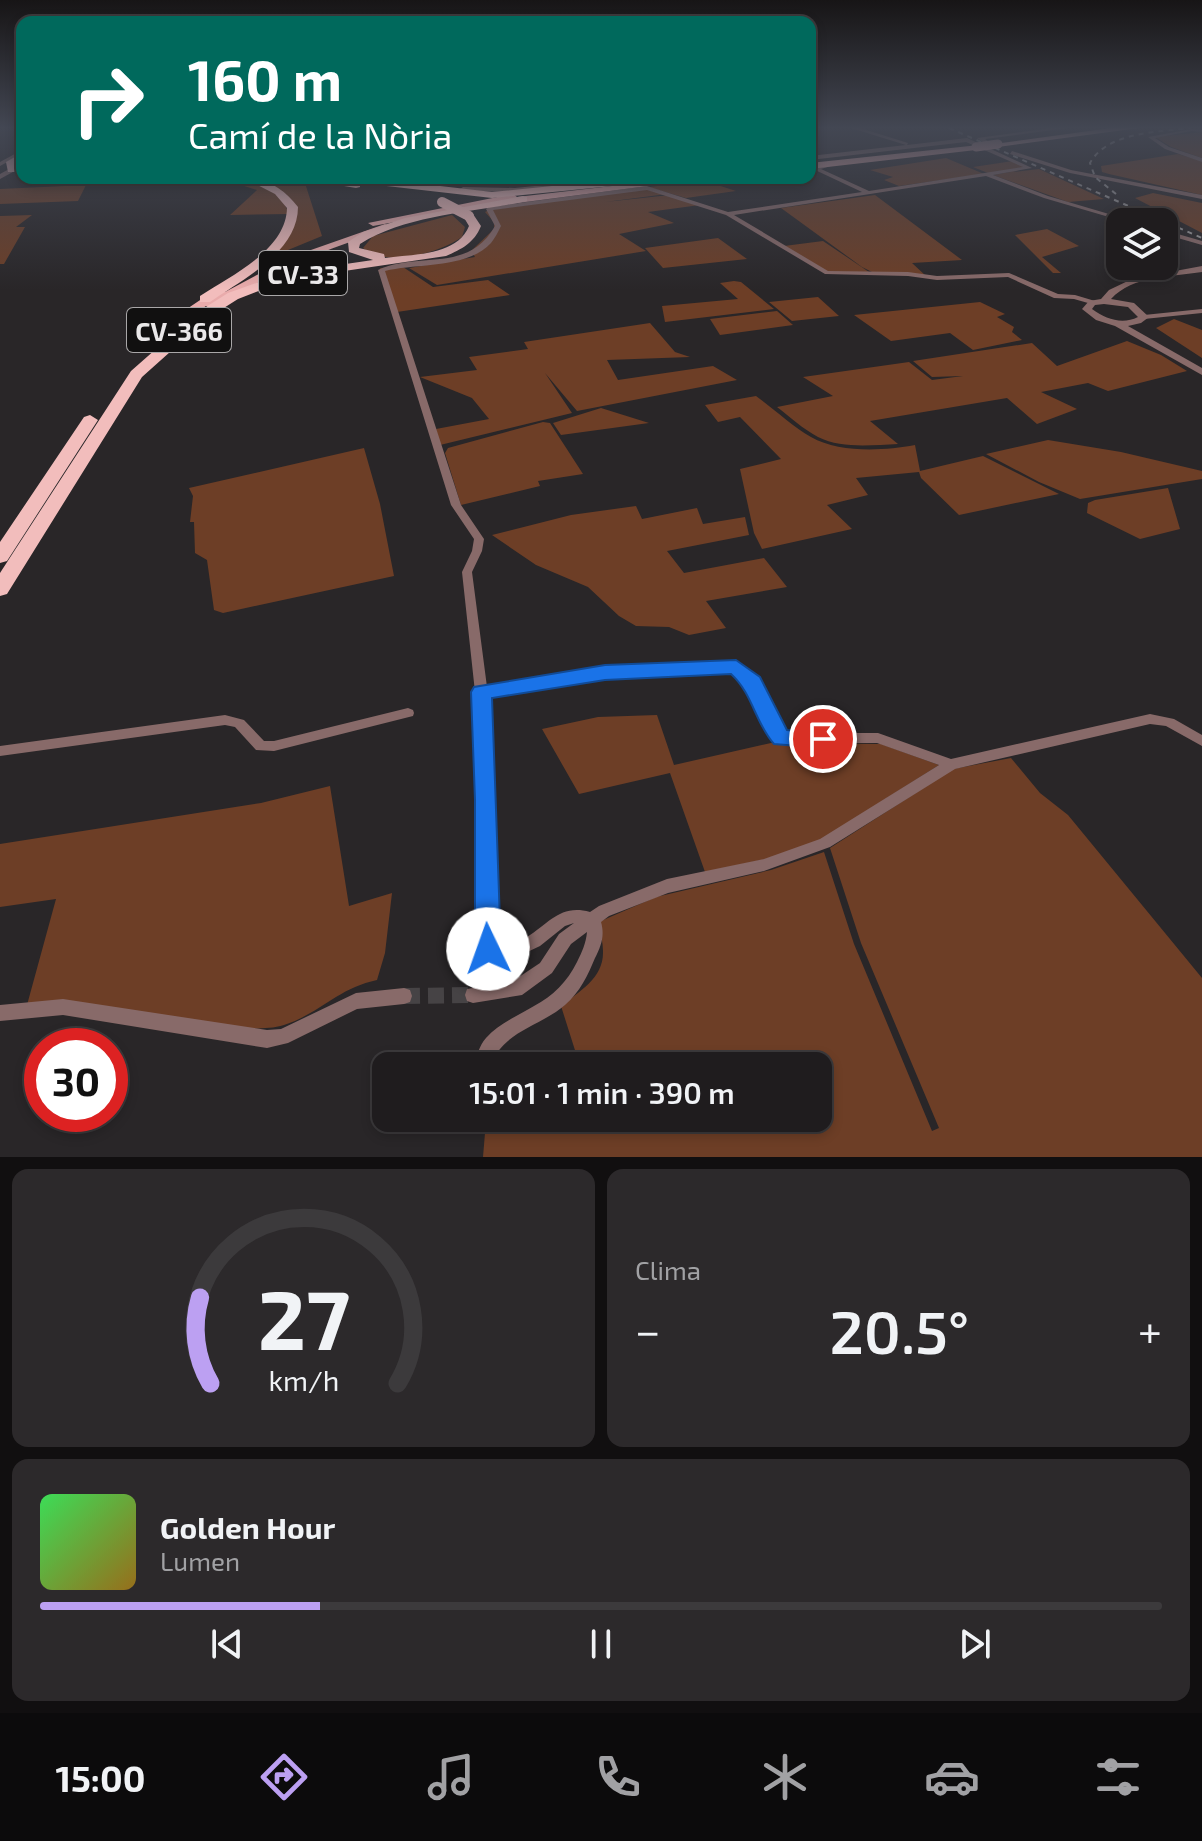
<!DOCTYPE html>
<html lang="es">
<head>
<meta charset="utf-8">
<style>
	body { margin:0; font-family:"Exo 2",sans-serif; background:#2c292b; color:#f1f3f6; height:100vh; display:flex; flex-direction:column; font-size:30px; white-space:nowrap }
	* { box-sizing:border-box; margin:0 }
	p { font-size:26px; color:#a1a1a4 }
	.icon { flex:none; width:44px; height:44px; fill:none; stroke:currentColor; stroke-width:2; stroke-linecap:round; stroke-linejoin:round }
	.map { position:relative; height:1157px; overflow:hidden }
	.side { display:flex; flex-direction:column; gap:12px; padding:12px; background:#110f10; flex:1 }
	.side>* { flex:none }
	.hud { position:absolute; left:16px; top:16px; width:800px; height:168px; border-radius:16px; box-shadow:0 4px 12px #0003,0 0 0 2px #3c3a3c; background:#00695c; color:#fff; overflow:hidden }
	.buttons { position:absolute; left:1106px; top:208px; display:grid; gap:16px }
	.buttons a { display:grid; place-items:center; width:72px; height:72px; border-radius:16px; background:#1f1c1e; box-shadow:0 4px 12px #0003,0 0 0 2px #3c3a3c; font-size:40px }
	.speed { position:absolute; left:24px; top:1028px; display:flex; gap:16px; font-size:40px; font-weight:700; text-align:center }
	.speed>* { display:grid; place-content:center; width:104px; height:104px; border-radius:50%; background:#1f1c1e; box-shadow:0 4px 12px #0003,0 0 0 2px #3c3a3c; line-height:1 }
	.speed .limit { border:12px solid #d22; background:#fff; color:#111 }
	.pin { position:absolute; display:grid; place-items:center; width:68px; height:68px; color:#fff; margin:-34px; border:4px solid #fff; border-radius:50%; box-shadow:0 2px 8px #0007 }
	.me { position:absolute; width:88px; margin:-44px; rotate:357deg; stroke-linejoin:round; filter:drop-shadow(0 0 6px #0008) }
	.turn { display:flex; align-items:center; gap:28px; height:168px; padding:0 40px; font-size:36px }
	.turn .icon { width:104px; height:104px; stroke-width:2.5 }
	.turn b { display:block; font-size:56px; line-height:68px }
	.big { font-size:60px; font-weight:600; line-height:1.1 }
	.side .widget { flex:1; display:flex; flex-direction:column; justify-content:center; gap:12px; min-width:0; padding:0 28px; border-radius:16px; background:#2c292b }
	.side .dial { align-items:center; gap:0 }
	.dial svg { height:208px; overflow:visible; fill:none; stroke:#3c3a3c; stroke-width:7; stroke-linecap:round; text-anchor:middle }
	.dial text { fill:#f1f3f6; stroke:none }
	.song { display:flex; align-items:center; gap:24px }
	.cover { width:96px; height:96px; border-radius:12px; background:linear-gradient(135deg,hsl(130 70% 55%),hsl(40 70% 35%)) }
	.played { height:8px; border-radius:4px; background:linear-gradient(90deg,#bca0f2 25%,#3c3a3c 25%) }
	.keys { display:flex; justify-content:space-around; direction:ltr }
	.heat { display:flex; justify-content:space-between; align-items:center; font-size:44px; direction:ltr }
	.side .tiles { flex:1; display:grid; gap:12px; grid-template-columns:1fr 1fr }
	.widget:last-child { grid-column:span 2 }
	.trip { position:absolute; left:372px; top:1052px; width:460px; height:80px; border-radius:16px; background:#1f1c1e; box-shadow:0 4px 12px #0003,0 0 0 2px #3c3a3c; font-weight:600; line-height:80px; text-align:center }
	.tab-bar { display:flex; height:128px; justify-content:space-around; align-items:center; background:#0c0b0c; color:#a1a1a4 }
	.tab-bar .icon { width:56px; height:56px }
	.tab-bar .on { color:#bca0f2 }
	.tab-bar b { font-size:36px; color:#f1f3f6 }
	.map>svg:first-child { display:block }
	.green { fill:#6d3e26 }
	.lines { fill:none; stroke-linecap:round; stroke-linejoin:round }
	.minor-tunnel { stroke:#464345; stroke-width:16; stroke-dasharray:16 8; stroke-linecap:butt }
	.minor { fill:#886a69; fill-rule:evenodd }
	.tertiary { fill:#886a69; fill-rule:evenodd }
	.primary { fill:#e9abab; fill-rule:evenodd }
	.trunk { fill:#f2bdbc; fill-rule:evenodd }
	.rail { stroke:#9b999a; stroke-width:2; stroke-dasharray:5 5; stroke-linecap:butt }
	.primary-bridge { stroke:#e9abab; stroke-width:9 }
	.trunk-bridge { stroke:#f2bdbc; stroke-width:10 }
	.route { fill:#1a73e8; stroke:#114b97; stroke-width:2 }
	.labels { text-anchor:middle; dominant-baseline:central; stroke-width:8; stroke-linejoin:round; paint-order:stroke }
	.shield { fill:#111010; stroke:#a9a7a8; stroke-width:2 }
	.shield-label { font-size:26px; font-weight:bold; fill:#eae8e9 }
</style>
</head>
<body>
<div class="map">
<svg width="1202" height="1157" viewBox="0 0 1202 1157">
	<rect width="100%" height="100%" fill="#292628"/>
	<!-- green -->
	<path class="green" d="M1202,132V158L1171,147L1155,137Z
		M1178,154L1202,161V195L1109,174L1102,172L1101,166Z
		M946,158L984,174L899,186L884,180L893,177L870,170Z
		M1013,161L1026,168L1013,172L1039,169L1104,199L1068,202L993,175L1010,172L988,173L973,167Z
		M219,178C248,178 279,183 289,214L230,215L257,190Z
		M256,178L304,180L322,236L271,257C307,225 304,195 256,178Z
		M705,181L736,191L686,198L648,187Z
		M86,185L78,201L0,204V189Z
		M648,189L667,194L605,202L670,195L700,205L648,212L674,223L619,234L646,251L437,285L409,268L475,257L471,251L494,229V222L485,212L489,210Z
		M1153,193L1202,203V233L1135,198Z
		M875,195L962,260L912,263L926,276L872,272L862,267L781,208Z
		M32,215L16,227H25L4,264H0V216Z
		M452,215L465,227L462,237C439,253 387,268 363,248L373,236Z
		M1047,229L1079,246L1042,257L1061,273H1053L1015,235Z
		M718,238L747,259L663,268L645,248Z
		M823,241L872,274L828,272L784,246Z
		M403,267L433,287L488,280L510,295L397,312L380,268Z
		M734,281L741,282L774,309L665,322L662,306L738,299L720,283Z
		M818,297L839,316L792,321L769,302Z
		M980,302L1005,314L997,317L1014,327L1012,332L1022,340L973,350L950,333L891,341L854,315Z
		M777,311L793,325L720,335L710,319Z
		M1174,319L1202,330V358L1156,328Z
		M650,323L675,352L690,357L607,360L618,380L713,366L737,380L577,411L545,373L572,413L440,445L436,429L489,419L472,398L420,377L477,370L469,357L528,349L524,342Z
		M1127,341L1161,355L1187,371L1108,391L1088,383L1041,392L1077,409L1037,424L1007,398L870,421L898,444C872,445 842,449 818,437C803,429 790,417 777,407L833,396L803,377L909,362L932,380L963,376L932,377L913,361L1032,343L1057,366Z
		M756,396C774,409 792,426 811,437C839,453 883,451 915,445L920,471L983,456L1059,494L959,515L921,478L919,472L856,478L868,495L827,505L852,529L762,549L754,533L740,469L781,459L740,417L718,422L705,405Z
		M601,408L649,423L561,435L553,423Z
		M543,422L550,423L583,474L538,481L540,486L461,505L445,453L448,448Z
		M1048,440L1121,452L1202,471V479L1080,499L1039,482L986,454Z
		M364,448L380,504L394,576L223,613L214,610L207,560L195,553L194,522H190L193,496L189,488Z
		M1168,488L1180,529L1140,539L1087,513L1088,503L1095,500Z
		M636,506L642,519L697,508L703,524L745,517L749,535L667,551L684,573L764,558L787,587L706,601L726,628L689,635L669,627L636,626L619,616L588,587L536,565L492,535L571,515Z
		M657,715L674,765L771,743L881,744L939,765L819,841L766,859L705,872L670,773L579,794L542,729L598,717Z
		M1011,758L1040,793L1068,815L1202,978V1157H483L486,1121L496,1118H818V1066H580L561,1006C580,991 604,978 603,951C603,940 599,931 601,921L656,897L771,870L824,852L854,944L932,1131L939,1128L861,943L830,848L953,769Z
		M330,786L349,906L392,893L385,953L377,980C338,988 319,1014 284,1025C272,1029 259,1028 246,1029L27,1005L56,899L0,907V844L261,803Z"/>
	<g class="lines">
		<!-- minor-tunnel -->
		<path class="minor-tunnel" d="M404,996L473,995"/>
		<!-- minor -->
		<path class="minor" d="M851,128H860L908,143L907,145L967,138L1032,168L993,175L1048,196L1136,222H1126L1044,198L986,176L734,215L828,271L908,272L937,276L1009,273L1058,294L1075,295L1095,301V305L1074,299L1054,298L1008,277L937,280L908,276L825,274L726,215L647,190L493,210L501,226C498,232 495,238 491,243C467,269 417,263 385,271L461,505L484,539L482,551L472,572L487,687L605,669L736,663C764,675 768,711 785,733H878L951,759L1150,714L1174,719L1202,735V746L1166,726L1150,724L955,769L830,847L764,871L668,893L609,916L601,922C605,936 601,946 595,958C588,975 580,992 565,1005C541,1026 501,1032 491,1066H473C477,1056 479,1046 486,1038C499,1023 518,1016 534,1006C553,996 567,982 577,962C582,952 586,943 587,932L571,944L552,973L522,995L473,1003L467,1001L465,995L467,989L513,981L540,963L559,934L574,923L565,926L540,946L521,955L496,961L482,954L480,949L479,800L475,692L462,572L472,551L474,539L451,505L378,270C418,251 468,274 495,226L486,209L489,207L647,186L728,212L862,192L813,169L829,163L831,166L821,169L869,191L1023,167L966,142L810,160V156L906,145ZM734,671C758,690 759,731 782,743H877L939,765L820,839L764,859L667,879L599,906L590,912C560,904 550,923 527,937C518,942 506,944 496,945L493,800L487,696L605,677Z
			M1050,128H1068L985,139L992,144L989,146L977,138Z
			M1192,129L1202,130V132L1192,131L1155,138L1169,147L1202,158V162L1165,149L1148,137Z
			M22,150V154L0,166V162Z
			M1012,151L1071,170L1202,195V199L1070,173L1010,154Z
			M613,178H632L515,192L463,191L460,189L463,187L515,188Z
			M1164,230L1202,241V245L1164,234Z
			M1202,309V313L1144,319L1140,317L1144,315Z
			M408,708L413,710L414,713L413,716L274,751L256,750L235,727L225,725L0,756V746L225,715L244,720L264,741H274Z
			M404,988L410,990L412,996L410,1002L404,1004L357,1009L288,1043L267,1048L63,1015L0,1021V1005L63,999L267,1030L281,1029L356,993Z"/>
		<!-- tertiary -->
		<path class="tertiary" d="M22,162V167L0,179V174Z
			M1202,266V272C1172,277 1133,275 1111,299L1134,303L1149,317L1141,323L1128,326L1202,368V375L1115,326L1096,320L1082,309L1089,301L1101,299L1109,290L1132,279ZM1104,304L1128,307L1138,317C1122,325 1106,319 1092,309L1095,305Z"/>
		<!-- primary -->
		<path class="primary" d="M1111,128H1139L998,147L994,144Z
			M979,145L976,150L810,169V163Z
			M681,178H709L503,205L499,203L373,226L368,223L513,194L517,197Z
			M385,224L390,227L389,229C327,248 270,272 216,308L206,306L179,324L169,321L215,290L225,292L291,257Z"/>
		<!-- trunk -->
		<path class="trunk" d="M22,153V160L14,165L16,172H8L6,162Z
			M244,178C268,178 284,189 298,207C298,252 243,279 210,302H200V296C232,275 286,250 287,208L275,194Z
			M296,178H371L492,192L631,178H667L662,181L492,198L360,183V187L356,188Z
			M523,196L527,197V201C472,213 409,214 360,244L359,248L384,254L385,258C413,254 457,256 469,226L463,216L473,214L481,226C474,243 462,249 446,256L290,279L238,299L208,318L142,377L7,594L0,596V573L131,371L198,312L228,293L284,273L373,260L349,252L348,242L363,232L405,218Z
			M90,415L98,420L7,561L0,563V542L84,417Z"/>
		<!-- rail -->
		<path class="rail" d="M949,128L1202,238
			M1116,194L1095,177L1090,163C1107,132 1158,132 1190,128"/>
		<!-- primary-bridge -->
		<path class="primary-bridge" d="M976,147L998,144"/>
		<!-- trunk-bridge -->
		<path class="trunk-bridge" d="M442,202L469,216"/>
	</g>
	<!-- sky -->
	<linearGradient id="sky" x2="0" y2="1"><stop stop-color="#171516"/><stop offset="0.44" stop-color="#434753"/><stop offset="1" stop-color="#434753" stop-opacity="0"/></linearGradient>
	<rect width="1202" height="290" fill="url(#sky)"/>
	<!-- route -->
	<path class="route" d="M736,660L760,677L787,730L831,733L834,739L831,745L823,748L774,744C755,723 753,694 731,674L605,680L492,698L501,949L497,958L488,962L479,958L475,949V800L471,692L474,687L605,665Z"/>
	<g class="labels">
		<!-- shield labels -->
		<g class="shield">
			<rect x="259" y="251" width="88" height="44" rx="6"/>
			<rect x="127" y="308" width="104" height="44" rx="6"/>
		</g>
		<g class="shield-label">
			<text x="303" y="273">CV-33</text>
			<text x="179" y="330">CV-366</text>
		</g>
	</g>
</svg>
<div class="buttons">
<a><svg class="icon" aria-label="layers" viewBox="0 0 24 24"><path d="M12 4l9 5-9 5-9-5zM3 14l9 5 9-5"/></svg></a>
</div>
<div class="speed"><div class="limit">30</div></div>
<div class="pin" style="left:823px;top:739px;background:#d93025"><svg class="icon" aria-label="arrive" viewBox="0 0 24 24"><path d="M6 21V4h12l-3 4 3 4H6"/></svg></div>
<svg class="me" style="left:488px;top:949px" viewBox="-20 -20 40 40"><circle r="19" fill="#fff"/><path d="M0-13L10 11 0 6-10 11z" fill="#1a73e8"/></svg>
<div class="trip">15:01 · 1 min · 390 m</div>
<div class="hud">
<div class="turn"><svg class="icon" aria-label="right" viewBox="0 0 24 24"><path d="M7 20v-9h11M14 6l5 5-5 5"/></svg><div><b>160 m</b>Camí de la Nòria</div></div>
</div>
</div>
<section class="side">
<div class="tiles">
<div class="widget dial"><svg viewBox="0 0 100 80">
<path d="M14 69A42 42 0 1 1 86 69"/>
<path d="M14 69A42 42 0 0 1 10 36" stroke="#bca0f2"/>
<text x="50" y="56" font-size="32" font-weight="700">27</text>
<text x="50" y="72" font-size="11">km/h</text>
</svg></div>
<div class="widget"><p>Clima</p>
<div class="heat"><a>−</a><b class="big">20.5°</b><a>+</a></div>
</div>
<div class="widget">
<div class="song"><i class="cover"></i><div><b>Golden Hour</b><p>Lumen</p></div></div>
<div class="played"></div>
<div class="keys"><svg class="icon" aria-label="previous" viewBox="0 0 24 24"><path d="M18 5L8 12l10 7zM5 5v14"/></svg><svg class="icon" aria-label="pause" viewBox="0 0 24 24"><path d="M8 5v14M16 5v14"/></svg><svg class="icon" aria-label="next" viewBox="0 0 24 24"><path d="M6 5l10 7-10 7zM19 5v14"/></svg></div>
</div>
</div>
</section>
<nav class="tab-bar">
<b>15:00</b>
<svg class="icon on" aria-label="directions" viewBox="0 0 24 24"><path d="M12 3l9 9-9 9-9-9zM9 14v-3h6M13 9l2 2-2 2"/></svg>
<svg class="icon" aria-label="music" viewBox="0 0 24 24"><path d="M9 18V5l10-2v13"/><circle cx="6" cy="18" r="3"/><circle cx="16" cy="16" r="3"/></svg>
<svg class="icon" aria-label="phone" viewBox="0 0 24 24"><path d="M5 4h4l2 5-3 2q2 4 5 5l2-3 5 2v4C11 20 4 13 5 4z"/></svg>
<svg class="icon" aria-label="climate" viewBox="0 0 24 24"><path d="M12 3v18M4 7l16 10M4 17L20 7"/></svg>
<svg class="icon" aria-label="car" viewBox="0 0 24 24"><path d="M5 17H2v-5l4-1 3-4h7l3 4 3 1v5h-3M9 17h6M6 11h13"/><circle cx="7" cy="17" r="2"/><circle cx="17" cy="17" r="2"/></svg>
<svg class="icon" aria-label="filters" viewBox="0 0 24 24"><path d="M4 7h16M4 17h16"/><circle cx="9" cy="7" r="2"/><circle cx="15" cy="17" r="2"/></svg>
</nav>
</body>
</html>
